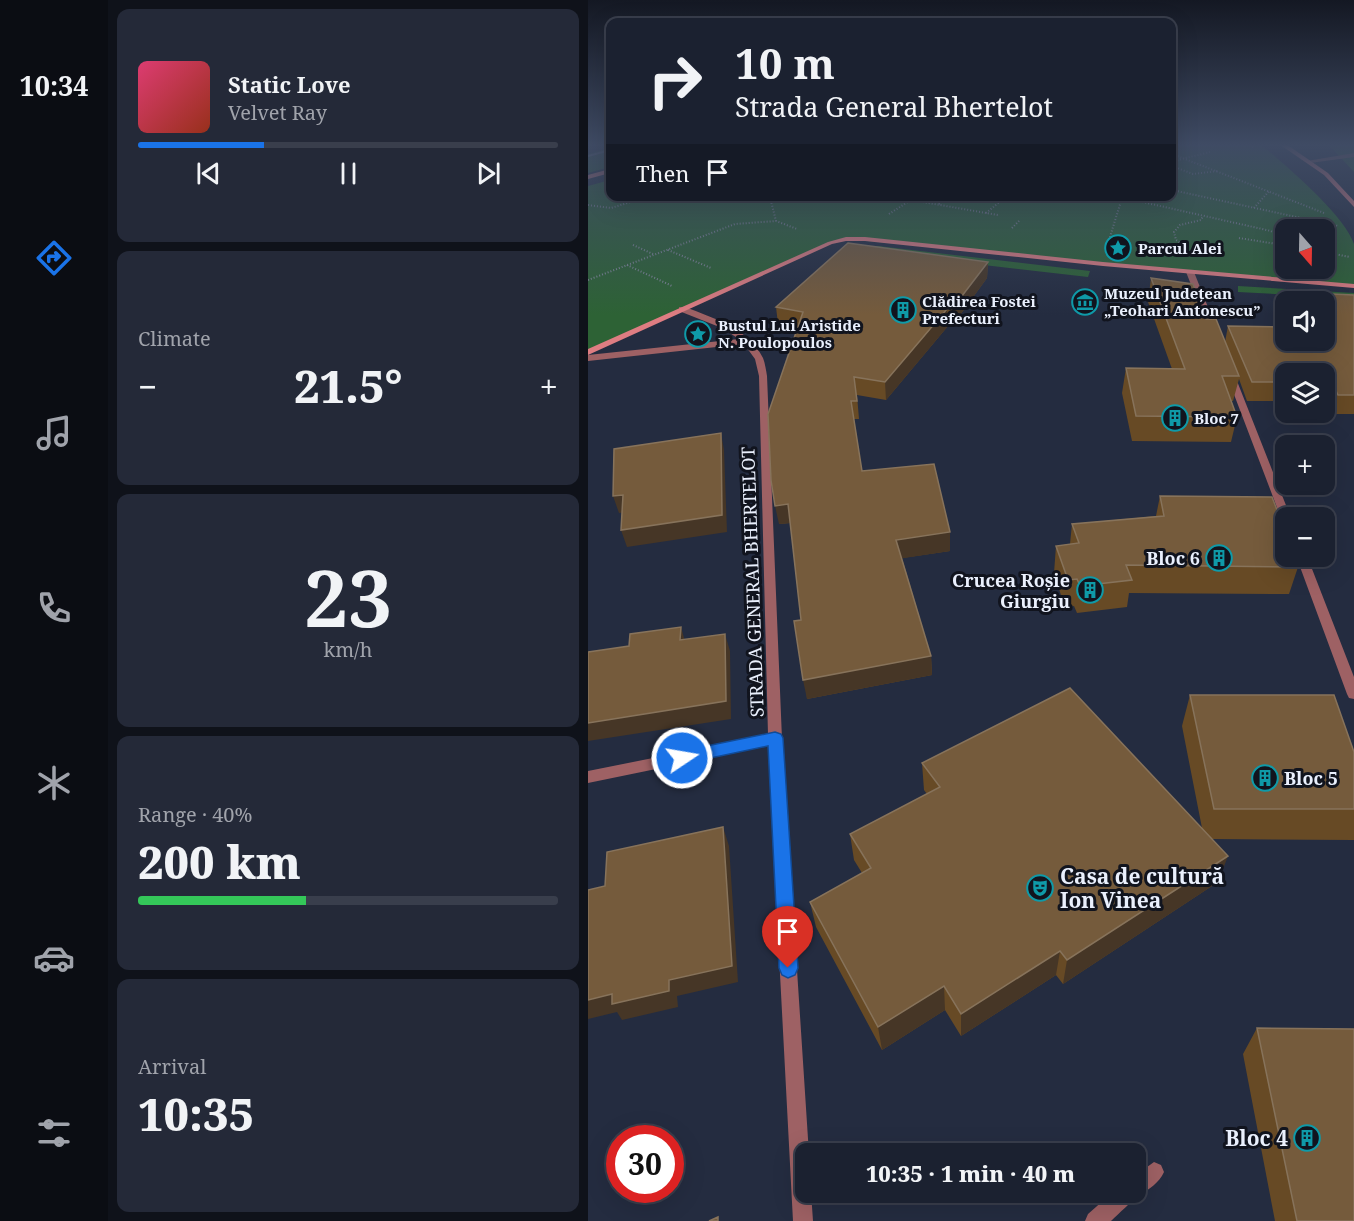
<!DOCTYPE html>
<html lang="en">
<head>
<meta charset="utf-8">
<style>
	body { margin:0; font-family:"Noto Serif",serif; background:#242938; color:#f1f3f6; height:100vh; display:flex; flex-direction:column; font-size:22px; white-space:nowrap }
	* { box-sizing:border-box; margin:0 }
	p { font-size:20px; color:#a0a3ab }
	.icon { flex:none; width:33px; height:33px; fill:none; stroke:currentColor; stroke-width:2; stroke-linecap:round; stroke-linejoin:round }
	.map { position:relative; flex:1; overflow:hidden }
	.drawer { display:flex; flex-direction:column; gap:9px; padding:9px; background:#0f121a; width:480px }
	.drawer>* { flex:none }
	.top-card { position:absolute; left:18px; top:18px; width:570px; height:183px; border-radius:12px; box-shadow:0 6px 24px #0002,0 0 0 2px #393e4c; background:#1b2130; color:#f1f3f6; overflow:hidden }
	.needle { width:39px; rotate:160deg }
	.controls { position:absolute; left:687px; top:219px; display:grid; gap:12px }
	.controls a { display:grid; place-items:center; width:60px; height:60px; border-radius:12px; background:#1b2130; box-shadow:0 6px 24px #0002,0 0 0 2px #393e4c; font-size:30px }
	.speed { position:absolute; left:18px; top:1125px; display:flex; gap:12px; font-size:30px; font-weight:700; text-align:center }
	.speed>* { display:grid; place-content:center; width:78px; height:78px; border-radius:50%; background:#1b2130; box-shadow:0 6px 24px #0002,0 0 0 2px #393e4c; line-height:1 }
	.speed .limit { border:9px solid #d22; background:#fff; color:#111 }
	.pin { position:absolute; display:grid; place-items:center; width:51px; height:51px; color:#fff; margin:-62px -26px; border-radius:50% 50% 50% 0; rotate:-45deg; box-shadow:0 0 6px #0007 }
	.pin .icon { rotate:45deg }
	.me { position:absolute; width:66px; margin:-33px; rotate:78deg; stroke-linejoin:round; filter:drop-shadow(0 0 4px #0008) }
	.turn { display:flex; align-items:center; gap:21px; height:126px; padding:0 30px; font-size:27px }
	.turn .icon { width:78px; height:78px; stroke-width:2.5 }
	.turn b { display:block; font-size:42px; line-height:51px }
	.then { display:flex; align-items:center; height:57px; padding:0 30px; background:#0003; gap:12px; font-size:22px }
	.big { font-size:45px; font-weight:800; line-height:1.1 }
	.drawer .card { flex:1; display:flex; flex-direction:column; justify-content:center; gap:9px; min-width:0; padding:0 21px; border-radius:12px; background:#242938 }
	.drawer .dial { align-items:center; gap:0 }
	.dial b { font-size:78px; line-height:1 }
	.song { display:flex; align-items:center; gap:18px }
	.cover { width:72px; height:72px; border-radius:9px; background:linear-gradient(135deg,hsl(340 70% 55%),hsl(10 70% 35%)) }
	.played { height:6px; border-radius:3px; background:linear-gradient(90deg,#1a73e8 30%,#393e4c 30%) }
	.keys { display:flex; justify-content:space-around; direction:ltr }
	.heat { display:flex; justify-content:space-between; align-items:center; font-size:33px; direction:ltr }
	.charge { height:9px; border-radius:4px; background:linear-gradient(90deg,#34c759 40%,#393e4c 0) }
	.trip { position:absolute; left:207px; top:1143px; width:351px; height:60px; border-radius:12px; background:#1b2130; box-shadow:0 6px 24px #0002,0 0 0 2px #393e4c; font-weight:800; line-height:60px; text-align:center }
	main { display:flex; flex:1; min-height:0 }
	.dock { display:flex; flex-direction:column; width:108px; justify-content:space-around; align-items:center; background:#0b0d13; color:#a0a3ab }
	.dock .icon { width:42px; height:42px }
	.dock .current { color:#1a73e8 }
	.dock b { font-size:27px; color:#f1f3f6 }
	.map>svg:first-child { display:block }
	.green { fill:#2d6235; fill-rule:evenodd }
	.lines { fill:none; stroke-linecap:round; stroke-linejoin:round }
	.path { stroke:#808798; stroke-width:2; stroke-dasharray:1 2; stroke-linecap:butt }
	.lane { fill:#9e6164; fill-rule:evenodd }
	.street { fill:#9e6164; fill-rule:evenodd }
	.secondary { fill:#de7d82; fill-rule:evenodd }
	.rail { stroke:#8e95a6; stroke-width:2 }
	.wall { fill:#674a25 }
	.shaded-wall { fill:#463626 }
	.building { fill:#755b3c; stroke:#87735b; stroke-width:1.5 }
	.route { fill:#1a73e8; stroke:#114b97; stroke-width:1.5 }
	.labels { text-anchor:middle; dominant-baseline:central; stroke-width:6; stroke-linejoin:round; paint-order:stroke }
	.far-poi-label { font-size:15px; font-weight:bold; fill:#eaf0fd; stroke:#11141e; text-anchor:start }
	.poi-label { font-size:18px; font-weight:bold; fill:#eaf0fd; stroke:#11141e; text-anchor:end }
	.street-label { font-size:18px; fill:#eaf0fd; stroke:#11141e }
	.near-poi-label { font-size:21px; font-weight:bold; fill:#eaf0fd; stroke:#11141e; text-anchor:start }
</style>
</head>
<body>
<main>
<nav class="dock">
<b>10:34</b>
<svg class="icon current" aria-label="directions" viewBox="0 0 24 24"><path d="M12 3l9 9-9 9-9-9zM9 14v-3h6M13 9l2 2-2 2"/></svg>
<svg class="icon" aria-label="music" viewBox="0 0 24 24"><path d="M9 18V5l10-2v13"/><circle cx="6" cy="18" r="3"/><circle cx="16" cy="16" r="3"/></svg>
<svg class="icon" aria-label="phone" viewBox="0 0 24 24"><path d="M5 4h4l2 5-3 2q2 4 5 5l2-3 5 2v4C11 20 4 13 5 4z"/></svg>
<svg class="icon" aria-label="climate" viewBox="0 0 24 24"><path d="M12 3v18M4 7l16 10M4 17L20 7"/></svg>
<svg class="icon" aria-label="car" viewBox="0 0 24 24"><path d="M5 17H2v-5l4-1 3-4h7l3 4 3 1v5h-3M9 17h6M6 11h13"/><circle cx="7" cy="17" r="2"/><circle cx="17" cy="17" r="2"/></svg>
<svg class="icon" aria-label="filters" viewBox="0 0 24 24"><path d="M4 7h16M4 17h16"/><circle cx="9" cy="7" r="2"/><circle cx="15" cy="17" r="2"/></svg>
</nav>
<section class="drawer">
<div class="card">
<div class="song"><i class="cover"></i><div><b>Static Love</b><p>Velvet Ray</p></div></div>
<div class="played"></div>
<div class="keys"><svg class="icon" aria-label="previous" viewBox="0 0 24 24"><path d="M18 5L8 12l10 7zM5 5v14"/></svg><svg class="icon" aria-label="pause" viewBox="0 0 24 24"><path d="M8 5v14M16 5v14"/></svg><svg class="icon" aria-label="next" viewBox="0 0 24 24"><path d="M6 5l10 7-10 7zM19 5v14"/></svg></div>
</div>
<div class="card"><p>Climate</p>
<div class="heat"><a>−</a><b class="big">21.5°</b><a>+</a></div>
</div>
<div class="card dial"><b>23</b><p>km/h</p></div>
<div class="card"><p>Range · 40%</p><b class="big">200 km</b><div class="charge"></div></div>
<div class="card"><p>Arrival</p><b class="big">10:35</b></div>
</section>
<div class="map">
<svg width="766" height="1221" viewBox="0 0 766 1221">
	<rect width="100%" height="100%" fill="#242c40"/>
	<!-- green -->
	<path class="green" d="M584,144H669L677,148C701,168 757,216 766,244C766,256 766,274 766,286L258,239L242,243L0,352V186L22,180V196H584ZM698,230H736V268H698Z
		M740,144H766V172Z
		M22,148V167L0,173V154Z
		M281,246H290L502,271L500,277L267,250Z
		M650,286L766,293V298L650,292Z"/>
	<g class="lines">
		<!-- path -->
		<path class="path" d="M659,144L667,148
			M622,152L590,160L584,166L605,174L629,171
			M584,154L736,213
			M584,190L750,226
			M178,196L183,201L188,221
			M528,196L683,231L694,238L695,242L691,252
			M323,200L410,215
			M452,202L459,196
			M351,204L363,196
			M0,205L23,208L62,196
			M666,208L682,190
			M398,213L419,196
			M301,214L329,196
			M424,228L432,220
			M651,238L695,245
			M521,240L534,198
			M594,244L588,240L586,232L592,225L613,220L615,216
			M45,245L65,254
			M80,250L123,268
			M736,252L762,257
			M39,265L84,286
			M0,280L147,224L188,221L209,229"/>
		<!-- lane -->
		<path class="lane" d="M766,153V157L722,163L719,161Z"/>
		<!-- street -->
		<path class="street" d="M599,270L606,272L631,335L630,337L623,335L598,272Z
			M91,307H97C125,318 160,328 175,358C177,363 178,370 179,376L194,739L221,1154H218V1192H223L225,1221H205L180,746L0,783V771L180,735L171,376L167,359L156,344L0,361V355L151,339L134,328L91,311Z
			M643,373L647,376L703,518H698V521L693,518L639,376Z
			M708,556H719L766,677V699L761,698L759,694Z
			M566,1162L573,1165L576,1172C571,1183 561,1189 552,1195C542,1202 532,1213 523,1221H497L500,1214L525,1192H548V1175Z"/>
		<!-- secondary -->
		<path class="secondary" d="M691,144H698L740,173L766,201V207L736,175Z
			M22,169V173L0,179V175Z
			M258,237H277L515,262L766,284V288L515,266L277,241H258L244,244L0,355V349L240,242Z"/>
		<!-- rail -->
		<path class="rail" d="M0,156L22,150"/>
	</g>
	<!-- wall -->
	<path class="wall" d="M400,262L399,278L364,326H360L298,400L269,395L271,419H266L274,471L362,551L314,558L343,656L344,675L219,699L213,620L202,523L191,524L210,328L190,324L188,307Z
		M563,278L618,319L637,342L640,326L736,340V302H719L721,293L766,295V414H744L738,401H736V374H698V401H659L651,379L645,401H643L649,417L643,442L544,441L534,393L538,368L584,369L560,302Z
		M572,496L710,567L701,594L541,593L539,607L489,613L486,606L477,608L466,573L468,546L482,544L484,524L568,516Z
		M602,695L766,752V840L624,839L630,882L475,984L468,975L373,1036L357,1010L294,1050L228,927L222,902L274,873L266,860L262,834L339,794L336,790L334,763L614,828L594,726Z
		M669,1028L766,1221H687L655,1054Z"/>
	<!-- shaded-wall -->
	<path class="shaded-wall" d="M400,262L399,278L364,326V309Z
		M359,309L360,326L298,400L297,382Z
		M133,433L136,450L139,532L39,547L33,530Z
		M35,495L40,512L31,513L25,496Z
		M200,504L203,523L191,524L187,506Z
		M362,532V551L310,559L308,540Z
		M93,627L98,645L92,640Z
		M137,634L142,651L143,719L0,741V723Z
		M343,656L344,675L219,699L215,680Z
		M135,827L141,846L150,982L89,996L90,1007L34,1020L29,1012L0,1019V1000L81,980Z
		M640,856L630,882L475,984L479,960Z
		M472,951L468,975L373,1036V1014Z
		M356,986L357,1010L294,1050L290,1027Z"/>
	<!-- building -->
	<path class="building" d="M260,243L400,262L364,309H359L297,382L266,377L269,401H263L274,471L346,464L362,532L308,540L343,656L215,680L206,621L213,620L200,504L187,506L183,480L180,414L215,312L188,307Z
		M563,278L605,284L618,319H628L651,376H634L649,417L548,416L538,368L597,369Z
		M721,293L766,295V395H750L744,382H736V374H698V382H664L640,326L698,327V340H736V302H725Z
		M133,433L134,515L33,530L35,495L25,496L26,449Z
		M572,496L684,497L698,533V556H706L710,567L538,565L544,580L492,586L489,579L480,580L468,546L491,543L484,524L576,516Z
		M93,627L92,640L137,634L138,701L0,723V652L41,646L42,634Z
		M482,688L640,856L479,960L472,951L373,1014L356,986L290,1027L222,902L283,868L262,834L352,787L334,763Z
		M602,695H746L766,752V809H626Z
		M135,827L144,966L81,980V991L24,1004V994L0,1000V890L17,886L19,852Z
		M669,1028L766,1029V1221H709Z
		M130,1217V1221H121Z"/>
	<!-- sky -->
	<linearGradient id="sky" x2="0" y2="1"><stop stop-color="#141823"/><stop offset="0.46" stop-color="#3f4b64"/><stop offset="1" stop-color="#3f4b64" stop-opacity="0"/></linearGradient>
	<rect width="766" height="315" fill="url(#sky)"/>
	<!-- route -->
	<path class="route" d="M187,732L193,734L195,738L210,968L207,975L200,978L194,975L191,968L180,746L94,764L88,763L86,758L88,753L94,751Z"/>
	<!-- icons -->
	<defs>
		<g id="sight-ring" transform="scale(1.35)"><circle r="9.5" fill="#11141e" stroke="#0f9aa8" stroke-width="1.5"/><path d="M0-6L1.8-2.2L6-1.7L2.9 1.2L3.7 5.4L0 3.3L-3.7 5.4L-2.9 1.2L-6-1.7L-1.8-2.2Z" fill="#0f9aa8"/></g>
		<g id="museum-ring" transform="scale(1.35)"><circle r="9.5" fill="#11141e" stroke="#0f9aa8" stroke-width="1.5"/><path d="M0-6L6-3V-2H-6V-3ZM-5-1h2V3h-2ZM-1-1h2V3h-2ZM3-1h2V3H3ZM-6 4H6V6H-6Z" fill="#0f9aa8"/></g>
		<g id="building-ring" transform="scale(1.35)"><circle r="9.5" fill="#11141e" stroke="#0f9aa8" stroke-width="1.5"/><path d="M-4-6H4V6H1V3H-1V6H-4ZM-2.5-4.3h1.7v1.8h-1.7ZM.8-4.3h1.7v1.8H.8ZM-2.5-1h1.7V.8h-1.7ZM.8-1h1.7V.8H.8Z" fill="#0f9aa8"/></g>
		<g id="theatre-ring" transform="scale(1.35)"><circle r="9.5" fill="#11141e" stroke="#0f9aa8" stroke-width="1.5"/><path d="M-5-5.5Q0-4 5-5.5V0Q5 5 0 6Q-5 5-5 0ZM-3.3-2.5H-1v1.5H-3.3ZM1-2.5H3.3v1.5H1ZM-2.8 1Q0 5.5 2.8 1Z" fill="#0f9aa8"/></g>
	</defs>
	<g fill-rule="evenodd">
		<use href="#sight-ring" x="530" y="248"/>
		<use href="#museum-ring" x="497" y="302"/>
		<use href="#building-ring" x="315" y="310"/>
		<use href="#sight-ring" x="110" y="334"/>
		<use href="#building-ring" x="587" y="418"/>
		<use href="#building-ring" x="631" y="558"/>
		<use href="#building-ring" x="502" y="590"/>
		<use href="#building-ring" x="677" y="778"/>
		<use href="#theatre-ring" x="452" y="888"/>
		<use href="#building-ring" x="719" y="1138"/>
	</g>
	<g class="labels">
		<!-- far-poi labels -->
		<g class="far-poi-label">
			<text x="550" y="248">Parcul Alei</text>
			<text x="516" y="293">Muzeul Județean<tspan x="516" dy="17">„Teohari Antonescu”</tspan></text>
			<text x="334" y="301">Clădirea Fostei<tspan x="334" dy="17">Prefecturi</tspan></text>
			<text x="130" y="325">Bustul Lui Aristide<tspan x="130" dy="17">N. Poulopoulos</tspan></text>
			<text x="606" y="418">Bloc 7</text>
		</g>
		<!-- poi labels -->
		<g class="poi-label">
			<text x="612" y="558">Bloc 6</text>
			<text x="482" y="580">Crucea Roșie<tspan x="482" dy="21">Giurgiu</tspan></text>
			<text x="696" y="778" text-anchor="start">Bloc 5</text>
		</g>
		<!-- street labels -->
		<g class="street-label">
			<text transform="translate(164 582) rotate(-92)">STRADA GENERAL BHERTELOT</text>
		</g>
		<!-- near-poi labels -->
		<g class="near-poi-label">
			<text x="472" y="876">Casa de cultură<tspan x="472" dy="24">Ion Vinea</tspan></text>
			<text x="700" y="1138" text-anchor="end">Bloc 4</text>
		</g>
	</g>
</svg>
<div class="controls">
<a><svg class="needle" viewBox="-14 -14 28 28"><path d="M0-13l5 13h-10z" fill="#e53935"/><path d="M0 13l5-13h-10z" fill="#a0a3ab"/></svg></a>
<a><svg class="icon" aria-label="sound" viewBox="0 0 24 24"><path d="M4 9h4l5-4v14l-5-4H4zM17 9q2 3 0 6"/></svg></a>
<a><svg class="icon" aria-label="layers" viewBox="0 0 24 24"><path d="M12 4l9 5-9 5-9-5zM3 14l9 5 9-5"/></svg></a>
<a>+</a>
<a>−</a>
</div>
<div class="speed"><div class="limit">30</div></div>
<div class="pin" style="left:200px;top:968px;background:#d93025"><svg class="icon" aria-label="arrive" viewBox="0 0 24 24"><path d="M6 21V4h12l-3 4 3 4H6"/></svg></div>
<svg class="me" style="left:94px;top:758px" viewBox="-20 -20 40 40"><circle r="17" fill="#1a73e8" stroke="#fff" stroke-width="3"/><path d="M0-11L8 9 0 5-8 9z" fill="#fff"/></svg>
<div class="trip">10:35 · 1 min · 40 m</div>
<div class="top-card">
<div class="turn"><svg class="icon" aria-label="right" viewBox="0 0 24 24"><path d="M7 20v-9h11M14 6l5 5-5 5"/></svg><div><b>10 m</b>Strada General Bhertelot</div></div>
<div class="then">Then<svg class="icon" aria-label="arrive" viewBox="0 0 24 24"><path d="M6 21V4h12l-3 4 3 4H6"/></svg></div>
</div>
</div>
</main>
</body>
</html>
